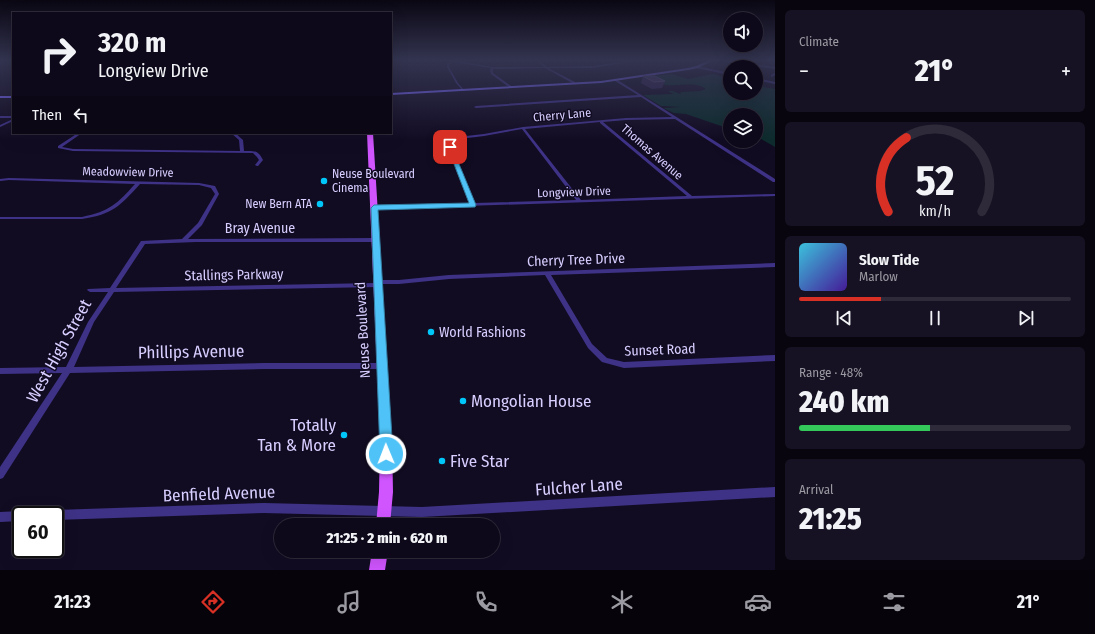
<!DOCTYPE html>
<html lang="en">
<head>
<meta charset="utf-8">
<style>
	body { margin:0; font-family:"Fira Sans Condensed",sans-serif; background:#171223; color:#f1f3f6; height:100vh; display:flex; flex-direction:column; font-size:15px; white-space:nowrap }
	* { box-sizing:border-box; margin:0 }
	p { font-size:13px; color:#9b9aa2 }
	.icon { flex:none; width:22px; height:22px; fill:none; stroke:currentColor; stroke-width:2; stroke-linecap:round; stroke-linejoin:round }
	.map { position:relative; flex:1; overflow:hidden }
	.side { display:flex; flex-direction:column; gap:10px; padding:10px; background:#08050e; width:320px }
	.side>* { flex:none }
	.guide { position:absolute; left:12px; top:12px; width:380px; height:122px; border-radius:0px; box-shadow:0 4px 16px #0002,0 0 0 1px #2e2a39; background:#0e091a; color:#f1f3f6; overflow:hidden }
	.tools { position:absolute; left:723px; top:12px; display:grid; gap:8px }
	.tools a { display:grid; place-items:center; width:40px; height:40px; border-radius:50%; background:#0e091a; box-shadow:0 4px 16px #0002,0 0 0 1px #2e2a39; font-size:20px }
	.speed { position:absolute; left:12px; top:506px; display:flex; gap:8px; font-size:20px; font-weight:700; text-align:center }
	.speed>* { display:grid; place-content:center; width:52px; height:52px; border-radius:50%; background:#0e091a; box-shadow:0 4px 16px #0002,0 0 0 1px #2e2a39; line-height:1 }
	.speed .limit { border:2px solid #111; border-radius:6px; background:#fff; color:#111 }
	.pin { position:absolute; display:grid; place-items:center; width:34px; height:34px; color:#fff; margin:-17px; border-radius:8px; box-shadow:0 2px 6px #0006 }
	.me { position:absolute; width:44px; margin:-22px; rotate:359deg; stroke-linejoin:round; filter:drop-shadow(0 0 3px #0008) }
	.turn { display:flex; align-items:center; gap:14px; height:84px; padding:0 20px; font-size:18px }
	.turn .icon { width:52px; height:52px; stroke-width:2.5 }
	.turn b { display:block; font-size:28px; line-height:34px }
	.then { display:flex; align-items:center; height:38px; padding:0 20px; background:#0003; gap:8px; font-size:15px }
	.big { font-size:30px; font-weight:800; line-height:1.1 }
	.side .tile { flex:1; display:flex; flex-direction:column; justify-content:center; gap:6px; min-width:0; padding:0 14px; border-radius:6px; background:#171223 }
	.side .dial { align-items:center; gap:0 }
	.dial svg { height:104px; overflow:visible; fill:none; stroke:#2e2a39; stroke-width:7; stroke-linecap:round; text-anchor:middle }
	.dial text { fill:#f1f3f6; stroke:none }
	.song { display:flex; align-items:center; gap:12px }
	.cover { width:48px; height:48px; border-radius:6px; background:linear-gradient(135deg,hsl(190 70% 55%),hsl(260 70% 35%)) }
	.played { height:4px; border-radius:2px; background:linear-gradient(90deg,#d93025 30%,#2e2a39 30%) }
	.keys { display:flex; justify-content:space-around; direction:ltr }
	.heat { display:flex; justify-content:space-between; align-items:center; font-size:22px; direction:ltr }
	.charge { height:6px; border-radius:3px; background:linear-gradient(90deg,#34c759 48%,#2e2a39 0) }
	.trip { position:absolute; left:274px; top:518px; width:226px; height:40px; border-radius:20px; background:#0e091a; box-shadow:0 4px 16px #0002,0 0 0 1px #2e2a39; font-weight:800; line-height:40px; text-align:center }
	.tabs { display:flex; height:64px; justify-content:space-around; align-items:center; background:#06040a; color:#9b9aa2 }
	.tabs .icon { width:28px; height:28px }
	.tabs .current { color:#d93025 }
	.tabs b { font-size:18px; color:#f1f3f6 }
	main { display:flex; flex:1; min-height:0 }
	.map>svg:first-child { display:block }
	.green { fill:#0e2c2e }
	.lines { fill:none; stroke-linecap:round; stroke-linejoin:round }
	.stream { stroke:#051543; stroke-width:1 }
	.street { fill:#3e3286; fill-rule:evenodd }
	.secondary { fill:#7865ff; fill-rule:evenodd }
	.primary { fill:#d055ff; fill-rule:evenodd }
	.wall { fill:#312353 }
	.building { fill:#433565; stroke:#5a4d7e }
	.route { fill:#4fc3f7; stroke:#337fa1 }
	.poi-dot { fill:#00c7f9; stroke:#120c23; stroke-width:1.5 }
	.labels { text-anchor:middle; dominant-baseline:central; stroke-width:3; stroke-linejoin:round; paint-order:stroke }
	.far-street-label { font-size:12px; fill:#d8ceff; stroke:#120c23 }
	.far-poi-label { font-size:12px; fill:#d8ceff; stroke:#120c23; text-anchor:start }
	.street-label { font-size:14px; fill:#d8ceff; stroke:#120c23 }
	.poi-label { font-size:14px; fill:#d8ceff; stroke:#120c23; text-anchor:start }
	.near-street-label { font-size:17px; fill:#d8ceff; stroke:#120c23 }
	.near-poi-label { font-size:17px; fill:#d8ceff; stroke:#120c23; text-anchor:start }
</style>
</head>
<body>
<main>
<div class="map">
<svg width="775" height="570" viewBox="0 0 775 570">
	<rect width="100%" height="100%" fill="#120c23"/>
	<!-- green -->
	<path class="green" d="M672,74L688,79L713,74L724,77V79L730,80V93H756V82L764,83L758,86L775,89V147L756,136V115H730V129L686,114L674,113L663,108L681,107L661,106L643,95L673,94L668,91H673L680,94L681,92L700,91L706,89C689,77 669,94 651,78L653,76Z"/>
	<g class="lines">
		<!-- stream -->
		<path class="stream" d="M0,64H13"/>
		<!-- street -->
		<path class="street" d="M443,60H453L492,67H544L536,60H538L547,67L593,66L636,60H641L593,68H548L575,82L574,84L545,68L493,69V73L511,86L510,88L491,74L490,70L491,68L453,62L449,65V67L458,83L464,90L463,91L456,83L447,67V64L451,62Z
			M720,60L775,67V69L721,61Z
			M697,66L730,73V75L696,68Z
			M775,73V75L771,77V75Z
			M756,78L775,82V84L756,80Z
			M616,79L775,179V182H773L675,119L626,120L603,122L692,196L775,194V196L374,209L372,208L374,207L470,203L448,148V138L484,134L523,127L626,118L672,117L641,97L476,108L474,107L476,106L638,95L615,81ZM600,122V123L687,196L581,200L525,129ZM522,129L576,200L475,203L452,148L451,140L484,136Z
			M0,116H13V118H0Z
			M13,119V121L0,127V125Z
			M78,133H82L62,147L73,149L240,151L239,140L231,133H235L243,140L244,151C254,151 258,150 263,160L258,166H257L255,165L259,160L257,157L253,153L73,151L58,148V146Z
			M9,178L199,183L215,186L219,194L202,225L188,239L376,238L379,240L376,242H196L145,244L116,288L376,283L375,282L376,281L378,280H399L449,275L775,263V267L551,275L592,344L607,358L624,362L775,355V361L624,368L602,362L588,348L545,275L449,279L399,284H380L381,285L380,286L378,287L114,292L94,322L74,367L264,363H382L385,364L386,366L385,368L382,369H264L70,373L3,478L0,479V467L62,373L0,374V368L66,367L88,322L108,292H90L87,290L88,289L110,288L141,241L182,239L198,223L215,194L211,188L199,185L140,184C119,207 113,214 82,219H0V217H82C110,211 117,204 135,184L9,180L0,181V179Z
			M775,487V497L422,517L264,513L55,520V515H50L52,512L55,510L264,503L422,507Z
			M21,511L24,513L25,515H21V521L0,522V512Z"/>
		<!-- secondary -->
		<path class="secondary" d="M710,60H714L698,68L688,70L601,83L391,95V93L601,81L688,68L696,66Z
			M0,96H13V98H0Z"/>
		<!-- primary -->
		<path class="primary" d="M367,133H373L392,441L393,492L390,525H376L379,492L380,441Z
			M372,551H388L385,570H369Z"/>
	</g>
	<!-- wall -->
	<path class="wall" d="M643,76L665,81L662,88L652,89L641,83Z"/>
	<!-- building -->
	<path class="building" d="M643,76H655L665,81L654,82Z"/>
	<!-- sky -->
	<linearGradient id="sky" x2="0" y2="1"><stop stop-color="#0a0713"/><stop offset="0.43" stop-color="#333450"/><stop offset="1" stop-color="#333450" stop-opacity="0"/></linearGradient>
	<rect width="775" height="140" fill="url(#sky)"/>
	<!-- route -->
	<path class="route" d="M447,146L452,147L476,205L475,207L378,210L393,454L391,458L386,460L382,458L380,454L371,208L374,205L469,203Z"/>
	<!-- markers -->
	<g class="poi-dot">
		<circle cx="324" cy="181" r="4"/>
		<circle cx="320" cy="204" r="4"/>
		<circle cx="431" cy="332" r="4"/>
		<circle cx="463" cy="401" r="4"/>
		<circle cx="344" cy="435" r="4"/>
		<circle cx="442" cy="461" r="4"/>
	</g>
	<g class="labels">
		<!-- far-street labels -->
		<g class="far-street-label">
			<text transform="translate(562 115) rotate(-5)">Cherry Lane</text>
			<text transform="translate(652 152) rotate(41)">Thomas Avenue</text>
			<text transform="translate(128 172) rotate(1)">Meadowview Drive</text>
			<text transform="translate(574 192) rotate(-2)">Longview Drive</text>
		</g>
		<!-- far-poi labels -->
		<g class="far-poi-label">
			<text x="332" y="174">Neuse Boulevard<tspan x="332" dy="14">Cinema</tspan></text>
			<text x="312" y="204" text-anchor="end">New Bern ATA</text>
		</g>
		<!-- street labels -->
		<g class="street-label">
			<text x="260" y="228">Bray Avenue</text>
			<text transform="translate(576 260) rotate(-2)">Cherry Tree Drive</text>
			<text transform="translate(234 275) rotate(-1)">Stallings Parkway</text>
			<text transform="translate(363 330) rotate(-93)">Neuse Boulevard</text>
			<text transform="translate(660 350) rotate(-2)">Sunset Road</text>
		</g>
		<!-- poi labels -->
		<g class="poi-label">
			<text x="439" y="332">World Fashions</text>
		</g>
		<!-- near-street labels -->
		<g class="near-street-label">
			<text transform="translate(59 351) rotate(-61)">West High Street</text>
			<text transform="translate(191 352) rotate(-1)">Phillips Avenue</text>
			<text transform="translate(579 487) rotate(-4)">Fulcher Lane</text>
			<text transform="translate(219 494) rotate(-2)">Benfield Avenue</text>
		</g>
		<!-- near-poi labels -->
		<g class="near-poi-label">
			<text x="471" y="401">Mongolian House</text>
			<text x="336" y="425" text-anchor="end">Totally<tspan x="336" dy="20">Tan &amp; More</tspan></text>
			<text x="450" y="461">Five Star</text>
		</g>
	</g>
</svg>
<div class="tools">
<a><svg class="icon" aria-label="sound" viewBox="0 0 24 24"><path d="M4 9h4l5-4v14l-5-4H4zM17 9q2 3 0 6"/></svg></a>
<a><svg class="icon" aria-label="search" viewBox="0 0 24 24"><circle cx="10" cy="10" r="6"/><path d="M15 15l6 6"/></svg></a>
<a><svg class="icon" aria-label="layers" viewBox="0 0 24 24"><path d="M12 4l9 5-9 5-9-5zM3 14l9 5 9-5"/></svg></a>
</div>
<div class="speed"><div class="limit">60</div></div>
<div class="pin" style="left:450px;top:147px;background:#d93025"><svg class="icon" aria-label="arrive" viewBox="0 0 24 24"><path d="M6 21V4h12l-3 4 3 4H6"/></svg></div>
<svg class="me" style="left:386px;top:454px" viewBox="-20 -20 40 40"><circle r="17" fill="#4fc3f7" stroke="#fff" stroke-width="3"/><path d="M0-11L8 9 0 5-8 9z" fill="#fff"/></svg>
<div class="trip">21:25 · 2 min · 620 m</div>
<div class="guide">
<div class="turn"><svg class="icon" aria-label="right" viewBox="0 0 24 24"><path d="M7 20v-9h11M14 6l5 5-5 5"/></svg><div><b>320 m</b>Longview Drive</div></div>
<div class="then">Then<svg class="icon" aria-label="left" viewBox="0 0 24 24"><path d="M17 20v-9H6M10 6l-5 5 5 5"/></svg></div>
</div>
</div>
<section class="side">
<div class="tile"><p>Climate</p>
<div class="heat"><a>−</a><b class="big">21°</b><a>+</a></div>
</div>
<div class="tile dial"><svg viewBox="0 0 100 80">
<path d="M14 69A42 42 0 1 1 86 69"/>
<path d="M14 69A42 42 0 0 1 28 12" stroke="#d93025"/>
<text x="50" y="56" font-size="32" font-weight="700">52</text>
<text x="50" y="72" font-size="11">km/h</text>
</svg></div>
<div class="tile">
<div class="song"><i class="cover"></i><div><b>Slow Tide</b><p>Marlow</p></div></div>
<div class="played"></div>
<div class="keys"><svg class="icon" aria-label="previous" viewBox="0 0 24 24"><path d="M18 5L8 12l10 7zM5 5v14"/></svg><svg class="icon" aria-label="pause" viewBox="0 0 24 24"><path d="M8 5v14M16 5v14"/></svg><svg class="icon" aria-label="next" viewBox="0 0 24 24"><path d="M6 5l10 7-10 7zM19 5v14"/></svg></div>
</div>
<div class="tile"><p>Range · 48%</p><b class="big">240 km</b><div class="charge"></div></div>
<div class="tile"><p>Arrival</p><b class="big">21:25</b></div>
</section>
</main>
<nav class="tabs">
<b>21:23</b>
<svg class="icon current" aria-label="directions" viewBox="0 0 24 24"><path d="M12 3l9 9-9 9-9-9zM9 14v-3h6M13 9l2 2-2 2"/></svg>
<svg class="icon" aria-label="music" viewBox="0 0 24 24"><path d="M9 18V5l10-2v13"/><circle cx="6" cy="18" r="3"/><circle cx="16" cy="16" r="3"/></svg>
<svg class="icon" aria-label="phone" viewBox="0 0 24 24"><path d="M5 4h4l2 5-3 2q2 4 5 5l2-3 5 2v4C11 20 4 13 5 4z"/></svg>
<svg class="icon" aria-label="climate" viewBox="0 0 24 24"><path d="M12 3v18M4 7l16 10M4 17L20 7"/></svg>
<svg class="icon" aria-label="car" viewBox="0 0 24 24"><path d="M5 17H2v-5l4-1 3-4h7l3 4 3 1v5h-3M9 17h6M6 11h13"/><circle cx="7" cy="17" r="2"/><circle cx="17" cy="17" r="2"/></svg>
<svg class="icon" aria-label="filters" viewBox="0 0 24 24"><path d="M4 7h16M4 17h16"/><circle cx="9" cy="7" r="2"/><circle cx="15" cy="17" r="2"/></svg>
<b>21°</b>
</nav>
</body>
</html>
